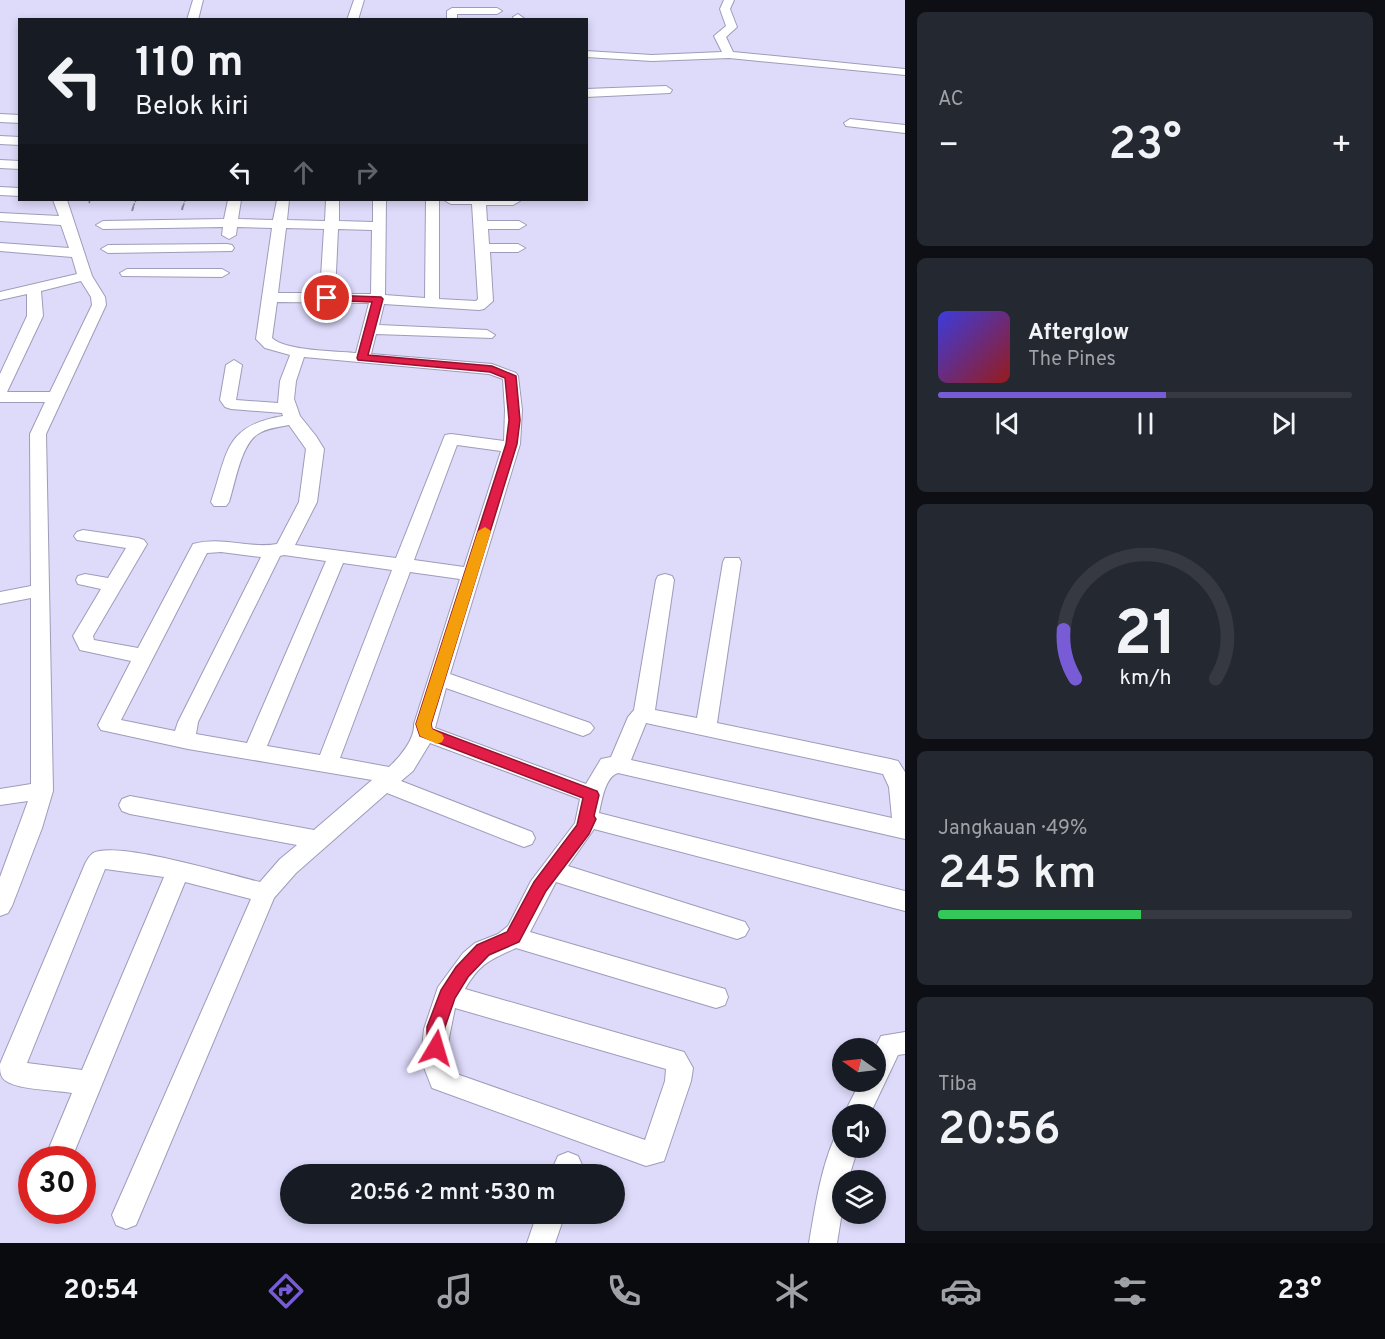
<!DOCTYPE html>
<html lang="id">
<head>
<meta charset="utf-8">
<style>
	body { margin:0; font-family:Overpass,sans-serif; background:#242831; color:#f1f3f6; height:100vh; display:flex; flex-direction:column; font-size:22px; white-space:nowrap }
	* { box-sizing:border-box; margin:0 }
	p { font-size:20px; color:#9ea1a6 }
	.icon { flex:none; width:33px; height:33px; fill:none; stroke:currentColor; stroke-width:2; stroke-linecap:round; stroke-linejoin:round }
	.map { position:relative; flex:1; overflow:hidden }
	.details { display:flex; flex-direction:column; gap:12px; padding:12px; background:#0d0f14; width:480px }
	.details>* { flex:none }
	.hud { position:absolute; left:18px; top:18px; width:570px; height:183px; border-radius:0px; box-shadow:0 3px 9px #0003; background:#171b24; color:#f1f3f6; overflow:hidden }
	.needle { width:39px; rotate:284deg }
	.tools { position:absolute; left:832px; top:1038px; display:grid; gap:12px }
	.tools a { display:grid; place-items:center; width:54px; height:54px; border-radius:50%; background:#171b24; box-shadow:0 3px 9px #0003; font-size:30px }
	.speed { position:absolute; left:18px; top:1146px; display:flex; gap:12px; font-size:30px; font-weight:700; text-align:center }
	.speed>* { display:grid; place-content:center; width:78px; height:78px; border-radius:50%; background:#171b24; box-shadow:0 3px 9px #0003; line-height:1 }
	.speed .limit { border:9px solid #d22; background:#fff; color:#111 }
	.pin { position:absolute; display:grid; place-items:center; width:51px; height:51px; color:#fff; margin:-26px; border:3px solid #fff; border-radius:50%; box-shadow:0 2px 6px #0007 }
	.me { position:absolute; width:66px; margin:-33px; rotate:7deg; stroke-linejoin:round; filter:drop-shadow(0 0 4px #0008) }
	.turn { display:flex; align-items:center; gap:21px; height:126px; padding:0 18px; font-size:27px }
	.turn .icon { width:78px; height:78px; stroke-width:2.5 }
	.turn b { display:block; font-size:42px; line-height:51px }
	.lanes { display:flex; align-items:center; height:57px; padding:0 18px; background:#0003; justify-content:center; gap:30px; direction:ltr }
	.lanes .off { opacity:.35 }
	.big { font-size:45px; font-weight:600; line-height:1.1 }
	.details .card { flex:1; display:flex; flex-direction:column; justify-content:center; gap:9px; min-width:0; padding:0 21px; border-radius:9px; background:#242831 }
	.details .dial { align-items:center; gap:0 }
	.dial svg { height:156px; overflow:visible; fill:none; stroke:#363941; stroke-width:7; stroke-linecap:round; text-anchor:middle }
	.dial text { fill:#f1f3f6; stroke:none }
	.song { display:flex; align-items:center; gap:18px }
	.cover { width:72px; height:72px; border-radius:9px; background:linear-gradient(135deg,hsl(240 70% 55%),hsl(0 70% 35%)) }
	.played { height:6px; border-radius:3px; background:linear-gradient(90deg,#775cd6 55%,#363941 55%) }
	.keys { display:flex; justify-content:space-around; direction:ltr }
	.heat { display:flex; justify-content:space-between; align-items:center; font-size:33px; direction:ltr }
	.charge { height:9px; border-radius:4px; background:linear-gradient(90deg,#34c759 49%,#363941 0) }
	.trip { position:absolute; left:280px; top:1164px; width:345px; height:60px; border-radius:30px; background:#171b24; box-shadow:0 3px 9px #0003; font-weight:600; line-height:60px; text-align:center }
	.tab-bar { display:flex; height:96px; justify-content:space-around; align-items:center; background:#090b0e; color:#9ea1a6 }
	.tab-bar .icon { width:42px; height:42px }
	.tab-bar .selected { color:#775cd6 }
	.tab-bar b { font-size:27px; color:#f1f3f6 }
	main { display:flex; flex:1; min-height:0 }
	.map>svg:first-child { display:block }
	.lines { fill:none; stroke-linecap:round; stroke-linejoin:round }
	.minor-casing { stroke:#9e9cba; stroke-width:2 }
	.path-far1 { stroke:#8b899f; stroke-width:1.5; stroke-dasharray:4 1.5; stroke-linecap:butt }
	.path { stroke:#8b899f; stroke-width:2; stroke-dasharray:4.5 2; stroke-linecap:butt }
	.minor { fill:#fff; fill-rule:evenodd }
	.route { fill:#e11d48; stroke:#92132f; stroke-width:1.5 }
	.slow { fill:#f59e0b }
</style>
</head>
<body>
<main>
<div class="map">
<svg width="905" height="1243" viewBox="0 0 905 1243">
	<rect width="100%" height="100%" fill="#dddafa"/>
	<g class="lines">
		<!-- minor casing -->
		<g class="minor-casing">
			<path id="minor" d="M193,0H203L198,20H187Z
				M354,0H364L358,20H347Z
				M724,0H734L730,9L737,27L726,37L733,52L905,69V75L729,58L652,61L586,57V51L652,55L722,52L714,36L726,26L720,9Z
				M452,8H497L502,11L497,14H457V20H447V11Z
				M518,14L526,20H514L513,17Z
				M666,86L672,90L670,93L586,97V89Z
				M0,114L20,115V123L0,122Z
				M850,119L905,125V133L846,126L844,123Z
				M0,136L20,137V145L0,144Z
				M0,160L20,161V169L0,168Z
				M0,187L20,188V196L0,195Z
				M53,200H67L92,276L105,297L106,305L46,434L53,791L42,828L12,906L8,913L0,916V877L28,801L0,805V789L31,784V598L0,604V592L31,586L30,434L45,402H0V374L27,316V294L0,300V292L77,274L72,257L0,251V243L69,248L61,225L0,221V213L59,216ZM81,281L91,297L92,305L50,392H7L43,316L41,291Z
				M228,200H241L238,219L273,220L277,200H289L287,220L325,221L326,200H339V221L373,222V200H386L385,295L425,298L426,200H439V299L476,301L478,299L472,204H451L444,200L520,201L513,205H486L487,221H519L526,225L519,229H488L489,244H518L525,248L518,252H490L493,301L484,309L479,310L384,304L379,325L487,330L495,335L492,338L376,334L371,354L492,364L516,373L518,376L522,410L520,444L450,674L590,723L594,728L590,733L583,736L446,688L435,728L586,784L601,759L611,757L628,717L634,710L656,580L658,576L665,574L672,576L674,580L655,710L697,718L723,562L725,558H739L741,562L717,723L890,759L898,761L905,772V839L618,773C605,777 602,800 599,813L905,891V911L594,829L568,866L745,922L749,929L745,936L737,939L556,882L530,932L725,989L728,997L725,1005L716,1008L516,948C490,960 480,963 465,989L684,1052L693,1068L691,1081L664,1161L646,1166L432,1088L423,1065L422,1048L424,1029L438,987L463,953L475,943L498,934L508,926L531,881L575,823L580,799L430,743L413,771L401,781L532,832L535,838L532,844L524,847L516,844L387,793L296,873L274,898L136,1225L126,1229L116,1225L112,1215L251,899L185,882L71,1160H44L72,1093C56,1090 19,1090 6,1081C0,1077 0,1071 0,1064L85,864C87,860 89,856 93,853C116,840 231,875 260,882L280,859L297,845L130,814L122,811L119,805L122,799L130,796L314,830L372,780L188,749L101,730L98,725L131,661L80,650L73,636L101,589L78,584L76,580L78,576L85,574L108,578L126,548L77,540L74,536L77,532L83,530L138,538L144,540L147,544L93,636L94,640L138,648L193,544C222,536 249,549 277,544L299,502L306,449L289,425C278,427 267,428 258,434C241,444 235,484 229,502L226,506H214L211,502C228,452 224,426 283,416L282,413L231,409L225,407L220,400L226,365L234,360L242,365L236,400L278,403L280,381L290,355L265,348L256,339L272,228L237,227L236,235L229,239L222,235L223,227L103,229L96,225L103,221L224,219ZM286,228L324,229L320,293H278ZM338,229L372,230L371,294H335ZM277,302L369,303L356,353C336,351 285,351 272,338ZM304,357L489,374L503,379L505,410L504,441L451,434L445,435L396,558L295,545L317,502L324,449L316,436L300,416L294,399L296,381ZM457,445L501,451L464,567L414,560ZM221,552L261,557L178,722L175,731L121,720L207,553ZM284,555L326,561L247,743L196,734L198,722L280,556ZM343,563L392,570L320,755L267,746ZM410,572L460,579L414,724C415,739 400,757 389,767L340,758ZM646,723L883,774L889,787L892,818L631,760ZM105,869L164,877L82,1070L27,1063ZM455,1008L666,1069L665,1081L645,1140L451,1072L447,1048Z
				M227,244L232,245L234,248L232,251L108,253L101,249L108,245Z
				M127,269H222L229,273L222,277L122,276L120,273Z
				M905,1032V1054L898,1055L870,1114H844L860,1082H876L875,1048L881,1036Z
				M843,1136V1148H858L848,1180H843V1206L837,1243H809C815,1208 820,1172 834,1139Z
				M568,1152L578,1156L582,1165L578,1174H550L558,1156Z
				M537,1214H565L555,1243H527Z"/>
		</g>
		<!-- path-far1 -->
		<path class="path-far1" d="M89,203L90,200
			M133,207L136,200
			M183,207L185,200"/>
		<!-- path -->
		<path class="path" d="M182,210L183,205
			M132,211L134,205"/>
		<!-- minor -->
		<use href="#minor" class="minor"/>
	</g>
	<!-- route -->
	<path class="route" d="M327,295L381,297L383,299L368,355L492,366L516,376L520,420L517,444L431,724L432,729L597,791L599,795L594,816L596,819L589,834L546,891L519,942L489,955L468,977L455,998L445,1027V1048L442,1054L436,1056L429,1054L427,1048V1027L441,990L456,967L477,945L507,932L534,882L577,825L583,798L420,736L416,724L506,444L509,420L505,378L490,372L358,360L357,358L372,302L323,300V296Z"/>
	<!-- slow -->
	<path class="slow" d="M485,527L491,531L431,724L432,729L442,734L444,738L442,742L437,744L420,736L416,724L478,531Z"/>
</svg>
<div class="tools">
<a><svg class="needle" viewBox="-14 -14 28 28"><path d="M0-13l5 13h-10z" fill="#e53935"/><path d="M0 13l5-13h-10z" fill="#9ea1a6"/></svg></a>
<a><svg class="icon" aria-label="sound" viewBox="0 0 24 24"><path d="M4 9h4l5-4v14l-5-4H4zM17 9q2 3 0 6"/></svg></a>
<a><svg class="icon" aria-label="layers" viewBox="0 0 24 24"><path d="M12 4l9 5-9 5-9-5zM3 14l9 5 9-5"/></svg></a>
</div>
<div class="speed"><div class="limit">30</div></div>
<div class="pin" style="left:327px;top:298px;background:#d93025"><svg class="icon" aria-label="arrive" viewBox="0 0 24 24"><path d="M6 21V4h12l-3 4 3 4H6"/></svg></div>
<svg class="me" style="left:436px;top:1048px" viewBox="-20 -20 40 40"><path d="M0-17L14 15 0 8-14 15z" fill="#e11d48" stroke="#fff" stroke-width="4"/></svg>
<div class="trip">20:56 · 2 mnt · 530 m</div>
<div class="hud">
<div class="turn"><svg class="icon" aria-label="left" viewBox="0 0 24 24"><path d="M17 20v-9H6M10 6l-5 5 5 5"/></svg><div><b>110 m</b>Belok kiri</div></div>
<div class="lanes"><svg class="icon" aria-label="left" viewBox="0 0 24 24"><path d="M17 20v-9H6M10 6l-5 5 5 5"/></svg><svg class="icon off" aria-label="ahead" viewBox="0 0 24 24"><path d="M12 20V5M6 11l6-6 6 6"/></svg><svg class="icon off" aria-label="right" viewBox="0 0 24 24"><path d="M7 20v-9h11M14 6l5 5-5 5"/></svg></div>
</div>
</div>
<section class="details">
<div class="card"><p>AC</p>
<div class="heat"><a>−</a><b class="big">23°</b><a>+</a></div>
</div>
<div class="card">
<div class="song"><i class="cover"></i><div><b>Afterglow</b><p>The Pines</p></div></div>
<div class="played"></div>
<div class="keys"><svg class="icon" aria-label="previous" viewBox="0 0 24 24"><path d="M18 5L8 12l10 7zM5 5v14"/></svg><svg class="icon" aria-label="pause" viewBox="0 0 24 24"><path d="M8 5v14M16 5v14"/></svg><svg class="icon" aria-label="next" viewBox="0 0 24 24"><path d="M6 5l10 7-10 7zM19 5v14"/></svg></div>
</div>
<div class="card dial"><svg viewBox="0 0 100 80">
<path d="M14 69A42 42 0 1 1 86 69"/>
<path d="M14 69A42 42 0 0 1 8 44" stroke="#775cd6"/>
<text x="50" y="56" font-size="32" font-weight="700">21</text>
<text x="50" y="72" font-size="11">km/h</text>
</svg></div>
<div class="card"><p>Jangkauan · 49%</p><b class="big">245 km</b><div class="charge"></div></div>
<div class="card"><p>Tiba</p><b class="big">20:56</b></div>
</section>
</main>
<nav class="tab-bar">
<b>20:54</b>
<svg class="icon selected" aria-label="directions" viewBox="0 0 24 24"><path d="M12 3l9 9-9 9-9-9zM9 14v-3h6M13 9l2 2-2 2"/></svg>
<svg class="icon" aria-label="music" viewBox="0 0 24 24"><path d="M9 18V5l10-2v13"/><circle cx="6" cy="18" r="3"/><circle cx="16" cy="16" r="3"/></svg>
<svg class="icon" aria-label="phone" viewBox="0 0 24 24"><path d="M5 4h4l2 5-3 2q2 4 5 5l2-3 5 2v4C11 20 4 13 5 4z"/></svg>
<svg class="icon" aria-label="climate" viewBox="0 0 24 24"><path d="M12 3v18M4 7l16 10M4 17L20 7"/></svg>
<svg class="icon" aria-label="car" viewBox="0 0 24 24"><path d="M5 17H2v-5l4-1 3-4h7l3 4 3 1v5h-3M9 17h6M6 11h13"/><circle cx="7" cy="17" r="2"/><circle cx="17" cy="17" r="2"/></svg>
<svg class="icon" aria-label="filters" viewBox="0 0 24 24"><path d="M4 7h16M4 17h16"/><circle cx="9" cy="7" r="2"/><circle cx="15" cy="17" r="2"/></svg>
<b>23°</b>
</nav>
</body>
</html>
